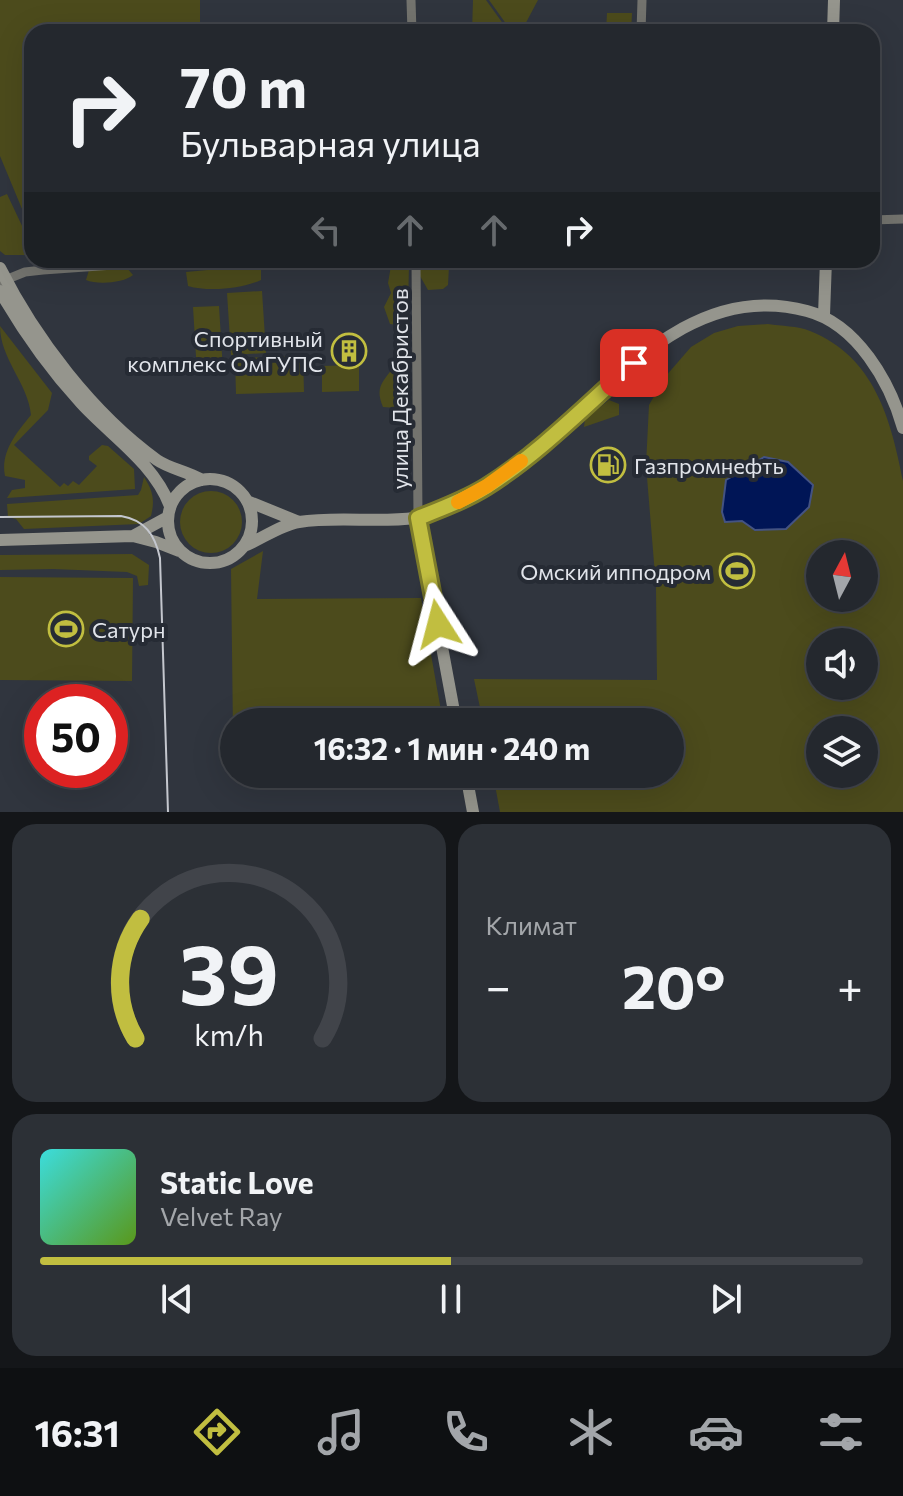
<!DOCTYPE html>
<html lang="ru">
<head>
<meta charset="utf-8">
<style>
	body { margin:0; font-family:Commissioner,sans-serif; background:#2c3036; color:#f1f3f6; height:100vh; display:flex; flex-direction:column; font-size:30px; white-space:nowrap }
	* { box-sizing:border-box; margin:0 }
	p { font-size:26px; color:#a3a6aa }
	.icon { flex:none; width:44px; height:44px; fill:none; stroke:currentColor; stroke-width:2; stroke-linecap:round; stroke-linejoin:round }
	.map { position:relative; height:812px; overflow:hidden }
	.side { display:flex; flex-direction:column; gap:12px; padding:12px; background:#141619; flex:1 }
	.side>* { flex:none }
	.guide { position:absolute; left:24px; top:24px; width:856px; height:244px; border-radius:24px; box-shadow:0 8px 32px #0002,0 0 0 2px #41444a; background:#24282e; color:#f1f3f6; overflow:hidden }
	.needle { width:52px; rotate:7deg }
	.tools { position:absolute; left:806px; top:540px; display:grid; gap:16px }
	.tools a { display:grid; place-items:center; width:72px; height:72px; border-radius:50%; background:#24282e; box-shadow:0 8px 32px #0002,0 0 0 2px #41444a; font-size:40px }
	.speed { position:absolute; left:24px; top:684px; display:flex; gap:16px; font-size:40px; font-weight:700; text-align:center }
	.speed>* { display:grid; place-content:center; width:104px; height:104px; border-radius:50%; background:#24282e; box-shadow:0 8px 32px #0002,0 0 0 2px #41444a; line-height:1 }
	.speed .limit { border:12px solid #d22; background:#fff; color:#111 }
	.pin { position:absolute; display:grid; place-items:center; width:68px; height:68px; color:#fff; margin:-34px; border-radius:16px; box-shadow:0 4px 12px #0006 }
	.me { position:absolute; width:88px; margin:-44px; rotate:351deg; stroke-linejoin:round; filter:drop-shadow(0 0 6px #0008) }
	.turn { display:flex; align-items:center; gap:28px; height:168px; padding:0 24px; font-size:36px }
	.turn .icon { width:104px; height:104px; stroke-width:2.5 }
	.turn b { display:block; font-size:56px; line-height:68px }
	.lanes { display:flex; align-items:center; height:76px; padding:0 24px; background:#0003; justify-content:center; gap:40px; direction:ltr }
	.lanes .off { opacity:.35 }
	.big { font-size:60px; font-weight:700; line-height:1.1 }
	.side .card { flex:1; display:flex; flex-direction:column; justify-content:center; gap:12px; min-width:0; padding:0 28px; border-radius:24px; background:#2c3036 }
	.side .dial { align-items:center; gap:0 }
	.dial svg { height:208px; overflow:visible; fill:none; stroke:#41444a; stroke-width:7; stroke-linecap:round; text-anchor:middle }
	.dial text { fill:#f1f3f6; stroke:none }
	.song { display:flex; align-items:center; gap:24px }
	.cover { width:96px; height:96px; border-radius:12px; background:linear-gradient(135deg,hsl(180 70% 55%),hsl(90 70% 35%)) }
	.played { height:8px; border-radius:4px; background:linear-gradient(90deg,#c1be40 50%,#41444a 50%) }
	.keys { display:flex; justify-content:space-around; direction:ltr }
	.heat { display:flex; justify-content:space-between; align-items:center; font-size:44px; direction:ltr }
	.side .tiles { flex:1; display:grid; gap:12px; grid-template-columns:1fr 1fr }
	.card:last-child { grid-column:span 2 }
	.trip { position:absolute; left:220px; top:708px; width:464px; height:80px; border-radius:40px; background:#24282e; box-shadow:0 8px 32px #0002,0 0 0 2px #41444a; font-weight:700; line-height:80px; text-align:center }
	.tabs { display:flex; height:128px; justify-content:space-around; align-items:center; background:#0e1012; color:#a3a6aa }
	.tabs .icon { width:56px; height:56px }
	.tabs .current { color:#c1be40 }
	.tabs b { font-size:36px; color:#f1f3f6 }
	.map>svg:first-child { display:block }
	.green { fill:#4c4b1c; fill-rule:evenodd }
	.water { fill:#001556; stroke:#445382; stroke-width:2 }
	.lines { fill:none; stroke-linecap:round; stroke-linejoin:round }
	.street { stroke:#73736e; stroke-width:9 }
	.secondary { stroke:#95958d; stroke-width:12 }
	.tram { stroke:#c4c7ce; stroke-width:2 }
	.route-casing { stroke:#7d7c2a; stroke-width:20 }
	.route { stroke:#c1be40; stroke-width:14 }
	.slow { stroke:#f59e0b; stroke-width:14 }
	.labels { text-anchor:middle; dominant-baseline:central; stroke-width:8; stroke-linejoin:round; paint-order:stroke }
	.poi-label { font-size:22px; fill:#e1e4ea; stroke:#262b34; text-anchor:end }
	.street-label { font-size:22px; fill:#e1e4ea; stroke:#262b34 }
</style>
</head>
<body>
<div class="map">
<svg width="903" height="812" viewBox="0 0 903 812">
	<rect width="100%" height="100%" fill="#30353e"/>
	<!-- green -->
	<path class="green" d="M0,0H200V32H32V233L0,156Z
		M473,0H486L509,32H472Z
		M489,0H538L521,32H512Z
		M607,13H632L631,32H606Z
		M7,194L32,247V255H5L0,251V197Z
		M392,260H408L409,266L408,305L397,325L390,324L384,307L391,293L388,283Z
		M418,260H432L434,268L438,269L440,261L446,260L449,266L448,285L443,289L428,290L420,276Z
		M261,265V280C242,289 208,292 188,286L186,272Z
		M127,268L133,275C124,283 97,285 86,280L89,270Z
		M262,291L266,353L231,355L227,293Z
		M219,306L223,371L197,373L193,307Z
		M768,324C781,326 798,326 810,331C875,357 891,420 903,481V812H500L493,774H670V722H483L474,679L657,680L656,587L646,465L649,405L665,377L691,347L714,333L738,326ZM820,554H864V598H820ZM820,642H864V686H820ZM820,730H864V774H820Z
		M0,326L52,393L48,410L14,445L60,487L64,483L68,486L73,481L79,485L97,466L89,460V456L102,445L108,446L134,469L135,489L7,498L12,490L25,488V480L5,476C0,452 17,432 31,415C28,383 0,359 0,326Z
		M397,349H402L408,354L407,382L401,386L402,398L397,408L383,407C375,388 382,383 392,369C396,363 394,356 397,349Z
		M303,356L304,392L236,394L235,358Z
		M359,365V391L322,392V366Z
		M609,400L619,404V415L584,427L585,419Z
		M144,477C153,491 155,500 151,516L139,524L24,529L16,519L8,517L7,504L138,495L141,490Z
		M180 522a31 31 0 1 1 62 0a31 31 0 1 1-62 0Z
		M263,551L257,599L421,598L443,722H234L233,733L231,569Z
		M132,554L149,565L148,585L139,586L137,576L127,572L53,569L0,570V555Z
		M0,577L133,578L132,681L0,680Z"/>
	<!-- water -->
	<path class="water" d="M764,457L788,462L813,485L809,507L786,529L755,530L742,521L725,522L722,512L726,480Z"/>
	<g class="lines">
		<!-- street -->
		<path class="street" d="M411,0L412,32
			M641,32L642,0
			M872,220L903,219
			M416,260L418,518
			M0,282L25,272L43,270L184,260"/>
		<!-- secondary -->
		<path class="secondary" d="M833,32L834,0
			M0,268C35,338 93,414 157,460C170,469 187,471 202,480
			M0,291C23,331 50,369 81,403C111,436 153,462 170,506
			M824,315L826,260
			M168 521a42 42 0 1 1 84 0a42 42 0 1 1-84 0Z
			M247,501L299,522
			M418,518L456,722
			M133,536L168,517
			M0,540L133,536L156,542L179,551
			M244,546C262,539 280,525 299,522C337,516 377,523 415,518C431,516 451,506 466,499C580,443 663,272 807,311C857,324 890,382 903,428
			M466,774L473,812"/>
		<!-- tram -->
		<path class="tram" d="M0,517L121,516C145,520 155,535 160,558L168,812"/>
	</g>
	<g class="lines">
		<!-- route casing -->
		<g class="route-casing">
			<path id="route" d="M438,624L418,518C441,509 465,500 486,487C540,453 586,405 634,363"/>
		</g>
		<!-- route -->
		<use href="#route" class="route"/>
		<!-- slow -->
		<path class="slow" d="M458,502L487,486L521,461"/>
	</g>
	<!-- icons -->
	<defs>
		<g id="building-ring" transform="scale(1.8)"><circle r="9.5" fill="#262b34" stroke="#c1be40" stroke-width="1.5"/><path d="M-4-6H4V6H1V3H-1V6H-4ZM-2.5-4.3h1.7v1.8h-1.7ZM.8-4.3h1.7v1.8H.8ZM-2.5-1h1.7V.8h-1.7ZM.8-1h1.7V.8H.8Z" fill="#c1be40"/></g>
		<g id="fuel-ring" transform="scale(1.8)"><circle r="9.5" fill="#262b34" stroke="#c1be40" stroke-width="1.5"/><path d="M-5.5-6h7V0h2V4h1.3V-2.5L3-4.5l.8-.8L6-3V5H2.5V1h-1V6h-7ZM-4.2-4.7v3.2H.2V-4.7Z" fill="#c1be40"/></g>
		<g id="stadium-ring" transform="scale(1.8)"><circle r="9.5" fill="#262b34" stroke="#c1be40" stroke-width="1.5"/><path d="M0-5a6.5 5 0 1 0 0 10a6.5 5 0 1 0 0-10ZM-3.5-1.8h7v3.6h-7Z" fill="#c1be40"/></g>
	</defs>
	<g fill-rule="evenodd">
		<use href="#building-ring" x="349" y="351"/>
		<use href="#fuel-ring" x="608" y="465"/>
		<use href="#stadium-ring" x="737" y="571"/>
		<use href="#stadium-ring" x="66" y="629"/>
	</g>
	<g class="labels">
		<!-- poi labels -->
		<g class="poi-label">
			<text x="323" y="338">Спортивный<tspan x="323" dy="25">комплекс ОмГУПС</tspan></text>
			<text x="634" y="465" text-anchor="start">Газпромнефть</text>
			<text x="711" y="571">Омский ипподром</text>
			<text x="92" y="629" text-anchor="start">Сатурн</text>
		</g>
		<!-- street labels -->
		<g class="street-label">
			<text transform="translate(399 389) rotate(-90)">улица Декабристов</text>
		</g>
	</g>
</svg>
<div class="tools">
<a><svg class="needle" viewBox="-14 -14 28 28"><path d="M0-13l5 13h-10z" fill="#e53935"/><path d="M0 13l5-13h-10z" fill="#a3a6aa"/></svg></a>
<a><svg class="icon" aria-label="sound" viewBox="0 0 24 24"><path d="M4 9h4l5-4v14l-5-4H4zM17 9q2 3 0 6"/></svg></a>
<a><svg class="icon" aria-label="layers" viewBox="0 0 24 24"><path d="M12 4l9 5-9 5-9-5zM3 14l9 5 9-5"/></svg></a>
</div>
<div class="speed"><div class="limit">50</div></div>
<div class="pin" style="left:634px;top:363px;background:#d93025"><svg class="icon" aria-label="arrive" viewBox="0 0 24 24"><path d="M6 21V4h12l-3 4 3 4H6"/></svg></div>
<svg class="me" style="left:438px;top:624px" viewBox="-20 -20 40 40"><path d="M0-17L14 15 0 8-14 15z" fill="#c1be40" stroke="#fff" stroke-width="4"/></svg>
<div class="trip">16:32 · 1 мин · 240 m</div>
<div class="guide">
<div class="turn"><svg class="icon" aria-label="right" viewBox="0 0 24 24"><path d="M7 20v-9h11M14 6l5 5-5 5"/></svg><div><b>70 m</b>Бульварная улица</div></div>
<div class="lanes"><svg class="icon off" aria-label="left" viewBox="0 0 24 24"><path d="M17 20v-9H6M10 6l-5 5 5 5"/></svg><svg class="icon off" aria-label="ahead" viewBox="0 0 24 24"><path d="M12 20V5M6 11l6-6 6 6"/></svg><svg class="icon off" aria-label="ahead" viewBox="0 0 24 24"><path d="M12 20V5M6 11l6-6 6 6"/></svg><svg class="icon" aria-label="right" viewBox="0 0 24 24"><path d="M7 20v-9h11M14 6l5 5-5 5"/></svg></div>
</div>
</div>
<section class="side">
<div class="tiles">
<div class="card dial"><svg viewBox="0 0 100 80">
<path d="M14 69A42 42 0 1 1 86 69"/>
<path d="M14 69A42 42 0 0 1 16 23" stroke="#c1be40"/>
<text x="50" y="56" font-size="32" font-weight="700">39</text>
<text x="50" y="72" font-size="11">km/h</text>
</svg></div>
<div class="card"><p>Климат</p>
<div class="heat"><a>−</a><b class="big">20°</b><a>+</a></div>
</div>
<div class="card">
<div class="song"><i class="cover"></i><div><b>Static Love</b><p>Velvet Ray</p></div></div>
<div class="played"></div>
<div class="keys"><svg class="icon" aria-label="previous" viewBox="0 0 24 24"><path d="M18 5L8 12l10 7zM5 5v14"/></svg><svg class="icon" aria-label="pause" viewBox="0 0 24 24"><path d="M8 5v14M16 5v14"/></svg><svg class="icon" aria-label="next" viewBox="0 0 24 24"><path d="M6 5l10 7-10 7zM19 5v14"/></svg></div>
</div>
</div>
</section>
<nav class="tabs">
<b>16:31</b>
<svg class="icon current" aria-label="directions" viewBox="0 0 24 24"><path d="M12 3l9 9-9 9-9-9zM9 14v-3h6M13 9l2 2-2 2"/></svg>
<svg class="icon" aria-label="music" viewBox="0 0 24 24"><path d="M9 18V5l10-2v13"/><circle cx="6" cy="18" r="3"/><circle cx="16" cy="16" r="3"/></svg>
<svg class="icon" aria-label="phone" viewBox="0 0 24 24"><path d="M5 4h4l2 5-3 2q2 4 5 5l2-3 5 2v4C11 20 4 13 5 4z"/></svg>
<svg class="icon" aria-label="climate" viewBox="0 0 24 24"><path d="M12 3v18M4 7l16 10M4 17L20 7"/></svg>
<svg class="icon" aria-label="car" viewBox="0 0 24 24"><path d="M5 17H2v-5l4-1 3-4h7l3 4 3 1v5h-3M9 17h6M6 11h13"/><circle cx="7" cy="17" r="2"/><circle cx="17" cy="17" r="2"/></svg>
<svg class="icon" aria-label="filters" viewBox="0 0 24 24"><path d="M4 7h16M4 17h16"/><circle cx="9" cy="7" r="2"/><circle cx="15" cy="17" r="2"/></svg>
</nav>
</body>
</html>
